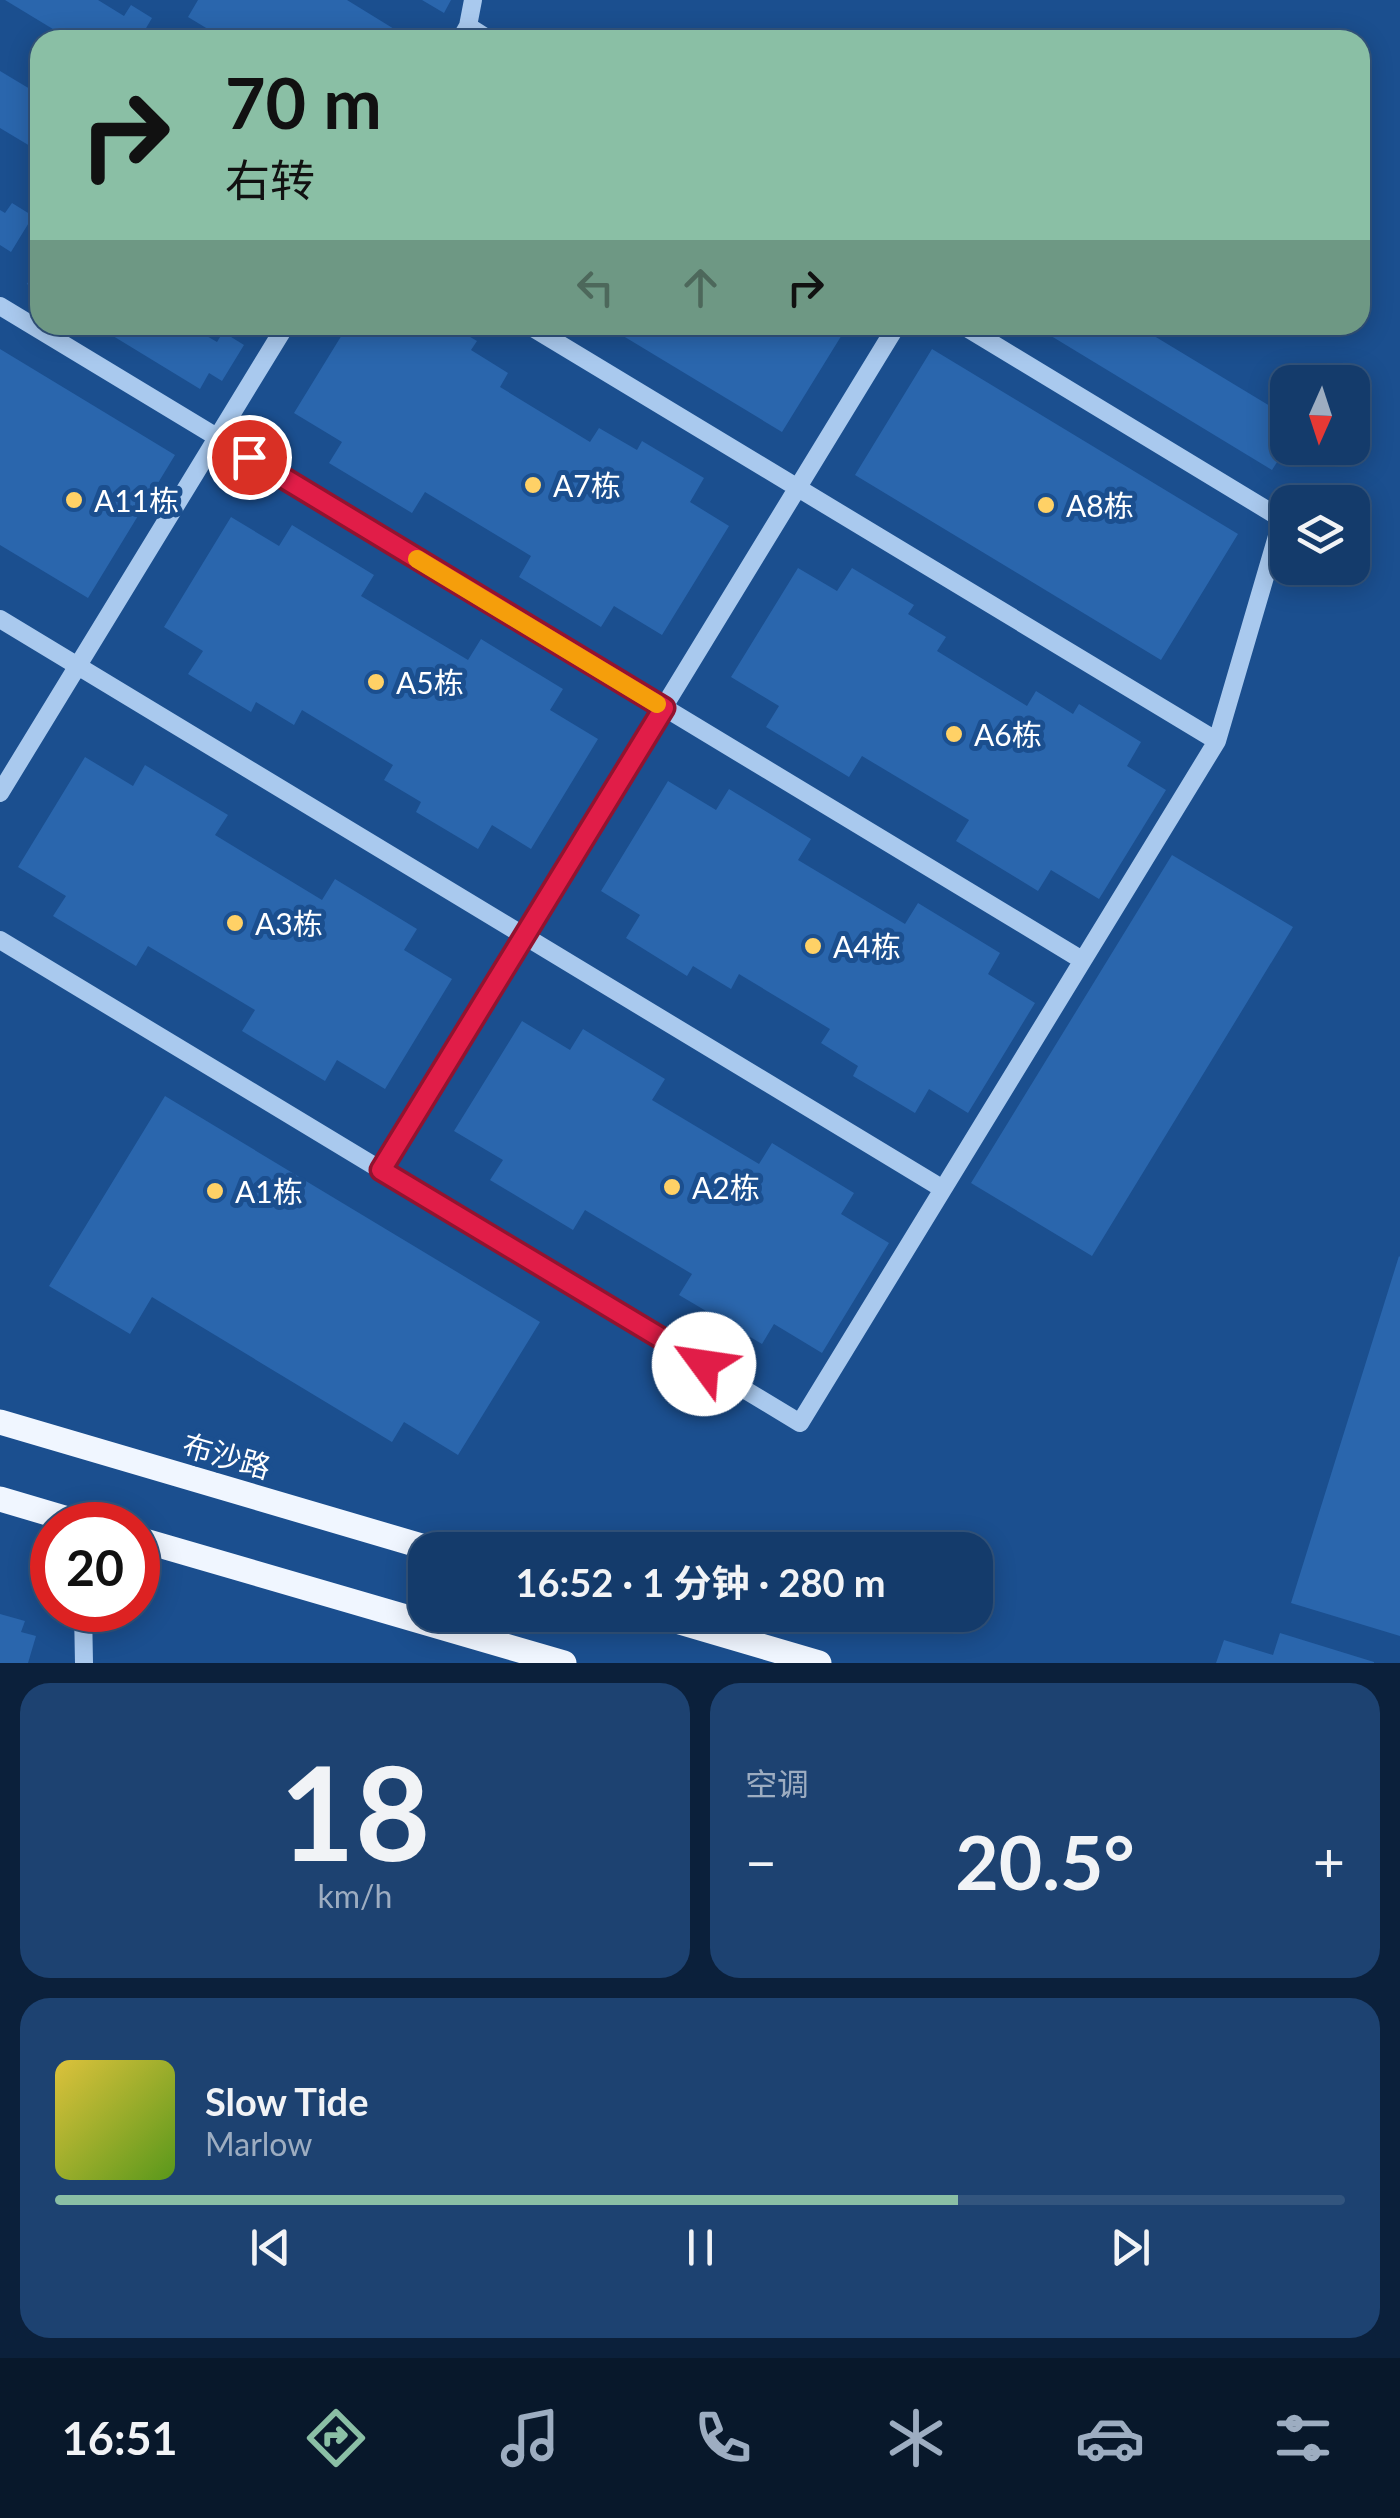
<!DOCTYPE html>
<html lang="zh">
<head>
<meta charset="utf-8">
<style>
	body { margin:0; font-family:Lato,"Noto Sans SC",sans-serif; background:#1d4271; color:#f1f3f6; height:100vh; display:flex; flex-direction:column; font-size:38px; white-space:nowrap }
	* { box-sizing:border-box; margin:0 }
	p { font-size:32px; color:#9dadc1 }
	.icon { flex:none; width:55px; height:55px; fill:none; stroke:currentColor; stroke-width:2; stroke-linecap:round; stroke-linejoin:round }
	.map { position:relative; height:1663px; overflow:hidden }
	.sheet { display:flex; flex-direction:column; gap:20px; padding:20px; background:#0b203b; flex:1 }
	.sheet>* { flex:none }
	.top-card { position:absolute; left:30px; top:30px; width:1340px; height:305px; border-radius:30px; box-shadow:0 5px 25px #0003,0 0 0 2px #33557e; background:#8abfa5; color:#111; overflow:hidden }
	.needle { width:65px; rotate:183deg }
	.fabs { position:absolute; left:1270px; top:365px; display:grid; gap:20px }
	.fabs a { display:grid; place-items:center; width:100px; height:100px; border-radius:20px; background:#143b6b; box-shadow:0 5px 25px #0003,0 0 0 2px #33557e; font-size:50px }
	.speed { position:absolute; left:30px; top:1502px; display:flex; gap:20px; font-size:50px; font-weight:700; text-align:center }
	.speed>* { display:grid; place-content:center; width:130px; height:130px; border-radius:50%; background:#143b6b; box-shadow:0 5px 25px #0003,0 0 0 2px #33557e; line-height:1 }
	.speed .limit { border:15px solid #d22; background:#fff; color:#111 }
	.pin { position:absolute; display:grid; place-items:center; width:85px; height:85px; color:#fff; margin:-42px; border:5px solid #fff; border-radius:50%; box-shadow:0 2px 10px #0007 }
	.me { position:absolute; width:110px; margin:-55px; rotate:301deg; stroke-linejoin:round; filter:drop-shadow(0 0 8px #0008) }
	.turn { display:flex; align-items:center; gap:35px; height:210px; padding:0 30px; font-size:45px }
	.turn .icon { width:130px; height:130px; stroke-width:2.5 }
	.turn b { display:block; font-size:70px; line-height:85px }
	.lanes { display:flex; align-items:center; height:95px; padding:0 30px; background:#0003; justify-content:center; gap:50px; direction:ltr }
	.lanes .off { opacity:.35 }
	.big { font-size:75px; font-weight:700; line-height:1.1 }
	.sheet .widget { flex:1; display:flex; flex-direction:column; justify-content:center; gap:15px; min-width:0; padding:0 35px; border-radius:30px; background:#1d4271 }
	.sheet .dial { align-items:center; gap:0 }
	.dial b { font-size:130px; line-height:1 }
	.song { display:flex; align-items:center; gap:30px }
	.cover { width:120px; height:120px; border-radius:15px; background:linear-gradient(135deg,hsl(50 70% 55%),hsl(90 70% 35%)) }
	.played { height:10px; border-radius:5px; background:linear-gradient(90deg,#8abfa5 70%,#33557e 70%) }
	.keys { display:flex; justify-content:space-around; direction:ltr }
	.heat { display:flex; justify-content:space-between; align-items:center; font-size:55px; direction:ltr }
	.sheet .tiles { flex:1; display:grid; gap:20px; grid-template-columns:1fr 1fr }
	.widget:last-child { grid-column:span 2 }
	.trip { position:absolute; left:408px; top:1532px; width:585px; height:100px; border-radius:30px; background:#143b6b; box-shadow:0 5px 25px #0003,0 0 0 2px #33557e; font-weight:700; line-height:100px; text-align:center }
	.dock { display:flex; height:160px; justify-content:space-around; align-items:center; background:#08182b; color:#9dadc1 }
	.dock .icon { width:70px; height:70px }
	.dock .on { color:#8abfa5 }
	.dock b { font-size:45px; color:#f1f3f6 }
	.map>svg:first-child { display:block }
	.building { fill:#2a66ad }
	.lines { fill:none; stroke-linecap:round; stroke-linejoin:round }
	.minor { stroke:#a9c9ee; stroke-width:18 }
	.major { stroke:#f0f6ff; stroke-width:25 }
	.route-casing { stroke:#92132f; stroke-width:25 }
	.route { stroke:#e11d48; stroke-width:18 }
	.slow { stroke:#f59e0b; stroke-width:18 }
	.poi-dot { fill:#ffd166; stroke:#1b4f8f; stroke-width:4 }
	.labels { text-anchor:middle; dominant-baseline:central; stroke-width:10; stroke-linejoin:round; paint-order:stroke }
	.poi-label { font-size:30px; fill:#fff; stroke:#1b4f8f; text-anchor:start }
	.street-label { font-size:30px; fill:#fff; stroke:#1b4f8f }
</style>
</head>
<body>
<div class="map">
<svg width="1400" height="1663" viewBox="0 0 1400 1663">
	<rect width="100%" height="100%" fill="#1b4f8f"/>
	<!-- building -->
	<path class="building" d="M5,0H98L124,16L131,5L152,18L139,40H71Z
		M198,0H347L412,40H226L188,17Z
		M422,0H451L444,13Z
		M0,71L40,95V152L0,128Z
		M12,203L33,216L11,252L0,245V210L5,213Z
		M40,263V292L27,284Z
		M95,325H188L217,342L223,332L244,345L222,381L209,373L200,389Z
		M348,325H450L477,341L471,350L508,373L500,387L590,442L599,428L637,450L642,441L704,478L690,502L729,526L662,635L614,606L601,627L519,577L531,556L425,492L412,513L329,463L342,442L294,413Z
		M605,325H848L782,432Z
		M1033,325H1136L1288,417V445L1272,470Z
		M0,349L175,455L88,598L0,545Z
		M932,349L1238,534L1161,660L855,475Z
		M231,517L279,546L292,525L374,575L361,596L468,660L481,639L563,689L550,710L598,739L531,849L492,825L478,849L416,812L421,802L384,780L393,765L302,710L294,725L256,702L251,712L188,674L203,651L164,627Z
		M798,568L837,591L852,568L914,605L908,614L946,637L937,651L1027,706L1036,691L1073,714L1079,704L1141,742L1127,766L1166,790L1099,899L1051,870L1038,891L956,841L969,820L862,756L849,777L766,727L779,706L731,677Z
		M85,757L133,786L145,765L228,815L215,835L322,900L335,879L417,929L404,950L452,979L385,1089L337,1060L325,1081L242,1031L255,1010L148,946L136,966L53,916L66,896L18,867Z
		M668,781L716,810L729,789L811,839L798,860L905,924L918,903L1000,953L988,974L1035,1003L968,1113L929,1089L915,1113L853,1076L858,1066L821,1043L830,1029L739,974L731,989L693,966L687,976L626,938L640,915L601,891Z
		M1172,855L1293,927L1092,1256L971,1183Z
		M522,1021L570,1050L583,1029L665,1079L652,1100L759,1164L772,1143L854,1193L841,1214L889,1243L822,1353L774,1324L762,1344L679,1295L692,1274L585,1210L573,1230L490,1180L503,1160L454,1131Z
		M165,1096L540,1322L458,1455L404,1422L392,1442L152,1297L130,1334L49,1286Z
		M1399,1256L1400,1257V1636L1291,1603Z
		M0,1614L25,1621L21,1632L36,1636L28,1663H0Z
		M1280,1633L1374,1662V1663H1216L1224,1640L1273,1655Z"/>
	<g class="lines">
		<!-- minor -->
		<path class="minor" d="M468,26L490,40
			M460,40L468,26L473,0
			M0,306L1082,960
			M528,325L1217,741
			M0,619L943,1189
			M0,793L286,325
			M0,940L800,1423L1217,741L1282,519L962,325
			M381,1170L897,325
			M83,1610L84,1663"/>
		<!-- major -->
		<path class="major" d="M0,1422L435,1550
			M0,1499L88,1525
			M138,1539L564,1663
			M656,1615L819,1663"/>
	</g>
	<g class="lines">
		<!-- route casing -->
		<g class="route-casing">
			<path id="route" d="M249,457L664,708L381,1170L704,1364"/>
		</g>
		<!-- route -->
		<use href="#route" class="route"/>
		<!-- slow -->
		<path class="slow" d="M417,559L657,704"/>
	</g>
	<!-- markers -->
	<g class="poi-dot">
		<circle cx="533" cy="485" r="10"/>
		<circle cx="74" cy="500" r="10"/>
		<circle cx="1046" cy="505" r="10"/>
		<circle cx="376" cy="682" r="10"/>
		<circle cx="954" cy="734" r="10"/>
		<circle cx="235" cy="923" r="10"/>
		<circle cx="813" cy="946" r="10"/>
		<circle cx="672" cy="1187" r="10"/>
		<circle cx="215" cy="1191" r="10"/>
	</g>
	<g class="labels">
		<!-- poi labels -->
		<g class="poi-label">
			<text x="553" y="485">A7栋</text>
			<text x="94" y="500">A11栋</text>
			<text x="1066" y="505">A8栋</text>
			<text x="396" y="682">A5栋</text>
			<text x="974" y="734">A6栋</text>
			<text x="255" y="923">A3栋</text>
			<text x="833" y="946">A4栋</text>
			<text x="692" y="1187">A2栋</text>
			<text x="235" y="1191">A1栋</text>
		</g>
		<!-- street labels -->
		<g class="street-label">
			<text transform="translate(227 1455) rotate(16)">布沙路</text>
		</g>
	</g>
</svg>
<div class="fabs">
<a><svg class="needle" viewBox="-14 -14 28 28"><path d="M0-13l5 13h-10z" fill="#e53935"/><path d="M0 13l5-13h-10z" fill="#9dadc1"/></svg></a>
<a><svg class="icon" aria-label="layers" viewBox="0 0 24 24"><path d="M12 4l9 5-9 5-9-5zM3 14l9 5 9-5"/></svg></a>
</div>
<div class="speed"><div class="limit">20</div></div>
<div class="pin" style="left:249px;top:457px;background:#d93025"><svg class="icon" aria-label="arrive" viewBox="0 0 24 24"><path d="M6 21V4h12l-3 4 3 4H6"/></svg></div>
<svg class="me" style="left:704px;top:1364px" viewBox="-20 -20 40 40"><circle r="19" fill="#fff"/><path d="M0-13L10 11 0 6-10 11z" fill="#e11d48"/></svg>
<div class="trip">16:52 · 1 分钟 · 280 m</div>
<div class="top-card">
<div class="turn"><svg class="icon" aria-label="right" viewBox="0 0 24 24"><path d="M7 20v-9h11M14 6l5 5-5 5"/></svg><div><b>70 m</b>右转</div></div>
<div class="lanes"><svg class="icon off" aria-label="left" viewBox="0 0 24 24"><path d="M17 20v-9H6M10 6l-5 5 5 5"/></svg><svg class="icon off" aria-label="ahead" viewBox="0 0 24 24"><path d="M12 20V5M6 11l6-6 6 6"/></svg><svg class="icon" aria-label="right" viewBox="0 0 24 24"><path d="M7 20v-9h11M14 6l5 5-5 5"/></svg></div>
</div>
</div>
<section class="sheet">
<div class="tiles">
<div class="widget dial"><b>18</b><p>km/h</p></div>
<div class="widget"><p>空调</p>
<div class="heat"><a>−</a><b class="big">20.5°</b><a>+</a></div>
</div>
<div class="widget">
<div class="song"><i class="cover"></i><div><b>Slow Tide</b><p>Marlow</p></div></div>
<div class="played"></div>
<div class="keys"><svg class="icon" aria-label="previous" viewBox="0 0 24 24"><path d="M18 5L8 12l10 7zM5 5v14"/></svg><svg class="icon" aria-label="pause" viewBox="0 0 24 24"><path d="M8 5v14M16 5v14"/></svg><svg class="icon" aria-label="next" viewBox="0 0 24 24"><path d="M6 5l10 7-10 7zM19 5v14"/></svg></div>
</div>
</div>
</section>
<nav class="dock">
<b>16:51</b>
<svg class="icon on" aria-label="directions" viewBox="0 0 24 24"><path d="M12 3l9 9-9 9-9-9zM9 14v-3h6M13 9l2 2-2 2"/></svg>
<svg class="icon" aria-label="music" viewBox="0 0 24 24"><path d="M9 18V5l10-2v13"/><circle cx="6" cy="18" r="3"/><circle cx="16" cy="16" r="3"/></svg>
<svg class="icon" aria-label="phone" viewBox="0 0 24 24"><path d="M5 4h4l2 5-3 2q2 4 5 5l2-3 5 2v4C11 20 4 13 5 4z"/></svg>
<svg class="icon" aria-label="climate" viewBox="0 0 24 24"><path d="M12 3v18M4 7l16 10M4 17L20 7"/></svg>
<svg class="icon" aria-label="car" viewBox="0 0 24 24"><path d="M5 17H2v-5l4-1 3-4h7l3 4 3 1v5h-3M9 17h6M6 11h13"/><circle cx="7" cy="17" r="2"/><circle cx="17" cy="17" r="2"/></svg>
<svg class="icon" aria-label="filters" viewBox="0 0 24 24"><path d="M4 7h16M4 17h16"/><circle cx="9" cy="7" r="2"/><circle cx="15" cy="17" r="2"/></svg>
</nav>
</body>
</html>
